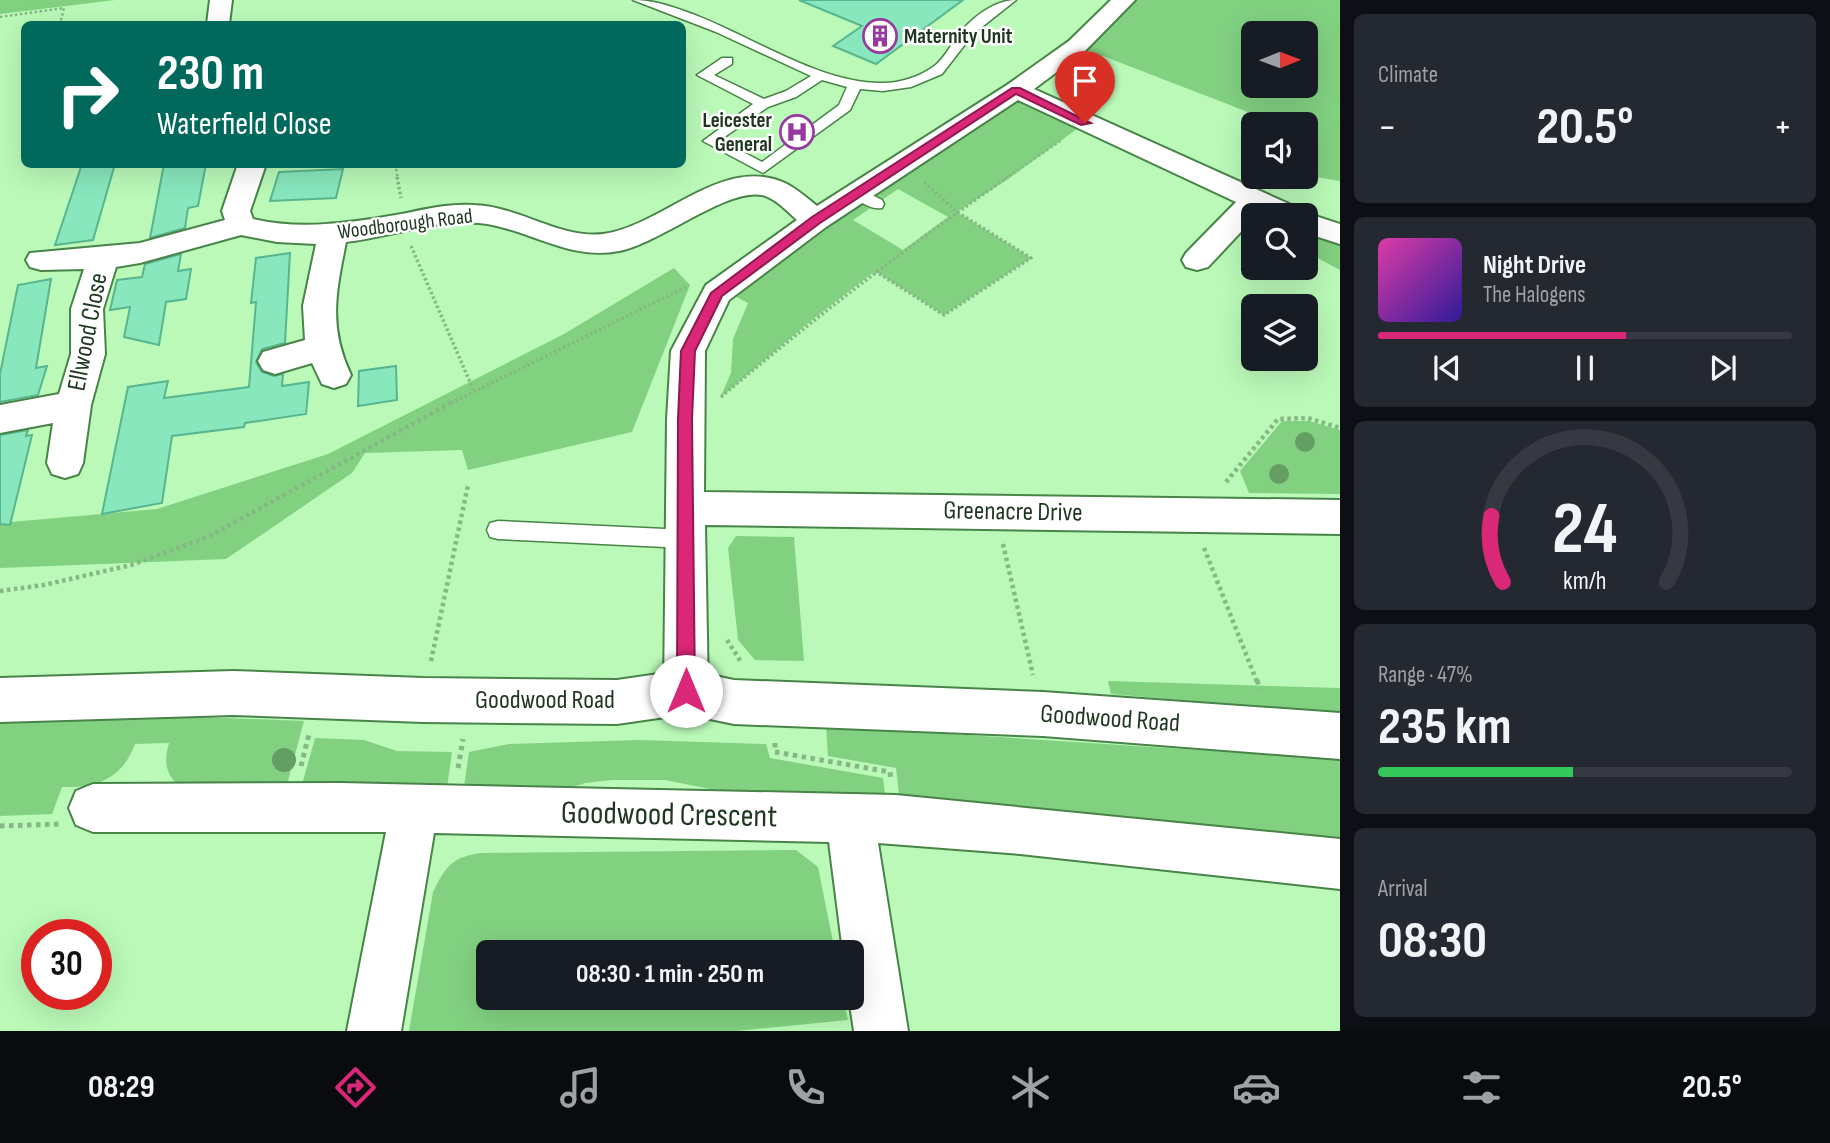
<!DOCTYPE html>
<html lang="en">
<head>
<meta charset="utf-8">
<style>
	body { margin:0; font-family:"Sofia Sans Condensed",sans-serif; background:#242831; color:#f1f3f6; height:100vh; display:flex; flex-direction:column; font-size:26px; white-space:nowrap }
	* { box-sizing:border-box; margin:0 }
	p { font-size:23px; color:#9ea1a6 }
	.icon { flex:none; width:38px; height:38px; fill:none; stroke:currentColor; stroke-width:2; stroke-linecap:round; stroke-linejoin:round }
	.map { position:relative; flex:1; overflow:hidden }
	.sheet { display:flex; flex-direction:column; gap:14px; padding:14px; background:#0d0f14; width:490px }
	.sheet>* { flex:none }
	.hud { position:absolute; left:21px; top:21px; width:665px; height:147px; border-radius:10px; box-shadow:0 7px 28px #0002; background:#00695c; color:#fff; overflow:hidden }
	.needle { width:46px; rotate:89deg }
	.controls { position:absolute; left:1241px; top:21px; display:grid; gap:14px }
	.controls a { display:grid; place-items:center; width:77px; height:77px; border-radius:10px; background:#171b24; box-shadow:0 7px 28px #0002; font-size:35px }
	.speed { position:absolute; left:21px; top:919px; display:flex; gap:14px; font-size:35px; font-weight:700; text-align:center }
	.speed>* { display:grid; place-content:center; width:91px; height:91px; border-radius:50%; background:#171b24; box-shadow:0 7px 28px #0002; line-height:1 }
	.speed .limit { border:10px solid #d22; background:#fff; color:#111 }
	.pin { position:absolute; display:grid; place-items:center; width:60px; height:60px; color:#fff; margin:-72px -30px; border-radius:50% 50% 50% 0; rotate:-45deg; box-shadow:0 0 7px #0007 }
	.pin .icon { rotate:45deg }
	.me { position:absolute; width:77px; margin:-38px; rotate:0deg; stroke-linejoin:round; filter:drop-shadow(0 0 5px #0008) }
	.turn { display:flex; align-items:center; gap:24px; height:147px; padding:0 21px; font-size:32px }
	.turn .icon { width:91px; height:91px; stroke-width:2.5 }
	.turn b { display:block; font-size:49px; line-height:60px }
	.big { font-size:52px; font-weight:700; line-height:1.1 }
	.sheet .tile { flex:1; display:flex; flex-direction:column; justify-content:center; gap:10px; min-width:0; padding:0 24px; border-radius:10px; background:#242831 }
	.sheet .dial { align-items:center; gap:0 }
	.dial svg { height:182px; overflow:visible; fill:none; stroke:#363941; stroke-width:7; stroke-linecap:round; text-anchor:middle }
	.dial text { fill:#f1f3f6; stroke:none }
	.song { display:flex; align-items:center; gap:21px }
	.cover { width:84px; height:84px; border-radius:10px; background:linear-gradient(135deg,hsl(320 70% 55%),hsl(250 70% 35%)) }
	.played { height:7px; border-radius:4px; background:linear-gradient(90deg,#db2777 60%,#363941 60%) }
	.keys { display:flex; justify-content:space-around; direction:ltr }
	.heat { display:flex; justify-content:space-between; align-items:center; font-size:38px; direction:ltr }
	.charge { height:10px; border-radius:5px; background:linear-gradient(90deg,#34c759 47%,#363941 0) }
	.trip { position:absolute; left:476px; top:940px; width:388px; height:70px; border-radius:10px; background:#171b24; box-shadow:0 7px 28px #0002; font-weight:700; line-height:70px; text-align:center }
	.tab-bar { display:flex; height:112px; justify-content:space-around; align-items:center; background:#090b0e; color:#9ea1a6 }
	.tab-bar .icon { width:49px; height:49px }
	.tab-bar .selected { color:#db2777 }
	.tab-bar b { font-size:32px; color:#f1f3f6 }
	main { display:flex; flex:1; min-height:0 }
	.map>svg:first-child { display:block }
	.green { fill:#82d181; fill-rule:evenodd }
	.building { fill:#88e7bd; stroke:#57b68f; stroke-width:2 }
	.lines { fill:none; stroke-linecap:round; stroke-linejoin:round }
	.lane-casing { stroke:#488348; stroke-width:3 }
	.street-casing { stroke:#488348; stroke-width:4 }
	.secondary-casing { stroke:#488348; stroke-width:4 }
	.path-far3 { stroke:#85b884; stroke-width:2.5; stroke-dasharray:2.5 2.5; stroke-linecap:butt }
	.path-far2 { stroke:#85b884; stroke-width:3.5; stroke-dasharray:2.5 2.5; stroke-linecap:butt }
	.path-far1 { stroke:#85b884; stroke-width:4.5; stroke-dasharray:3.5 3.5; stroke-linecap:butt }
	.path { stroke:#85b884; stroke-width:5; stroke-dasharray:4.5 4.5; stroke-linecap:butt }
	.lane { fill:#fff; fill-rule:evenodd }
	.street { fill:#fff; fill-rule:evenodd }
	.secondary { fill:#fff; fill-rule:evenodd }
	.tree { fill:#639f63 }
	.route { fill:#db2777; stroke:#8e194d; stroke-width:2 }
	.labels { text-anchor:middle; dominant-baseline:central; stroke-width:5; stroke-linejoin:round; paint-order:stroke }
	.far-poi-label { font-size:21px; font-weight:bold; fill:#1e371e; stroke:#fff; text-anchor:start }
	.far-street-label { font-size:21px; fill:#1e371e; stroke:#fff }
	.street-label { font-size:26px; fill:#1e371e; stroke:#fff }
	.near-street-label { font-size:32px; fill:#1e371e; stroke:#fff }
</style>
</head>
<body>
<main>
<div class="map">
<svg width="1340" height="1031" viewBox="0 0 1340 1031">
	<rect width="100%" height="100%" fill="#baf9b8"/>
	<!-- green -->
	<path class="green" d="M0,0H115L0,14Z
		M1124,0H1340V181L1308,176L1306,173V124H1270L1266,119L1077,46ZM1253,33H1306V86H1253Z
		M1016,90L1085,123L1008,179L957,212L1031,258L944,315L875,271L807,324L720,398L731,373L733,339L748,303L727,292ZM898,189L948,217L903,250L853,220Z
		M1306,223L1340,234V270L1308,253L1306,255Z
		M674,268L690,285L632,432L468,470L462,450L365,453L352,473L226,559L0,568V523L157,509L328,454L564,334Z
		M1282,421H1309L1340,430V494L1249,493L1240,471Z
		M736,536L794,537L804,661L755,660L738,640L728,548Z
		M1108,681L1340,688V714L1111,694Z
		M175,716L304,721L285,792L178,785C165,773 164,760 169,743L135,744C122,779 97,788 62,787L52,814L0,816V717Z
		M826,726L1340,759V838L1201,832L900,803L896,768L828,756Z
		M315,738L364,740L397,751L452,752L446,795L300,792Z
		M639,740L766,744L770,758L883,778L886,802L755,798L665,780H612L585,783L558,792L463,794L469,752L509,744Z
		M796,850L818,867L835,952H488V998H843L848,1020L736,1031H409L433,892C446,866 452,857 481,853Z"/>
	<!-- building -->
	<path class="building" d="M799,0H963L876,64L833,46L862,26Z
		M82,164H115L93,240L55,245Z
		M164,164H206L198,206L188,208L185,228L150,238Z
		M343,169L336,198L270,201L279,172Z
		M290,253L285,343L262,349L256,362L262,372L274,376L283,374L282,386L309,382L306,414L245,423L244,427L172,436L162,503L102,514L128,387L168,381L164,398L249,387L256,302L251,303L256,258Z
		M181,254L178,271L191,269L186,299L166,302L159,345L124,337L130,307L110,310L117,280L142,277L145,264Z
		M51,279L36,368L47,366L38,395L0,402V374L18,285Z
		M396,366L397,400L358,406L359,371Z
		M28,430L26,436L32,435L10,525L0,524V435Z"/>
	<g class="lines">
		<!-- lane casing -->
		<g class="lane-casing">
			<path id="lane" d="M633,0C652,0 667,5 684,11C746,32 817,84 883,83C900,83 919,77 933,67C943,60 949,48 956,38C969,20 993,0 1016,0L973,34L942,74L911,87L883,91L860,89L850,110L763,173L703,141L753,104L697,75L722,58H732V64L714,75L764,99L786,91L811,76L716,32ZM822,80L847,87L839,105L762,162L720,140L768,107L796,97Z
				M858,188L882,200L884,204L882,208C871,210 857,201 850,193L853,190Z
				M498,521L686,530L694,532L697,539L694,546L686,548L498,539L490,537L487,530L490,523Z"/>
		</g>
		<!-- street casing -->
		<g class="street-casing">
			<path id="street" d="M210,0H232L229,24H207Z
				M1111,0H1135L1085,51L1034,89L1298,208L1302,214L1306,213L1340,224V244L1306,233V215H1264L1259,213L1253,215V219L1208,267L1197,270L1186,267L1182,260L1186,253L1236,202L1018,100L826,227L729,300L705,351L704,492L1340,500V534L705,525L708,692L702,707L686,714L670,707L664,692L667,419L671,351L706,285L797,220C787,211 775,198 762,195C727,188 660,243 619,251C568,261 528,228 479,223C435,219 390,237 346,242C336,292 328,327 351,375L346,384L334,388L322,384L312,363L275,374L263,370L258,361L263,352L305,340L303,306L316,244L277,242L241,235L140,263L116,267L103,309L105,354L91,405L83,463L78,474L65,478L52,474L47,463L53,423L0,433V405L59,394L71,354V309L84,269L41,270L30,267L26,260L30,253L140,243L225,220L222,211L238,164H266L250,211L253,219C299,230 350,223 396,215C422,210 448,203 474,205C518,206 559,239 603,234C664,226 723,153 787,184C798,190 807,198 817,206L1007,85L1069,41Z
				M340,783L896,795L1340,839V889L1020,854L878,843L908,1031H854L849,998H852V952H843L829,842L434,833L401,1031H347L386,832H93L76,825L69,808L76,791L93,784Z"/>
		</g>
		<!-- secondary casing -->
		<g class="secondary-casing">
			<path id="secondary" d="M686,670L734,680L1043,692L1340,713V759L1043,736L734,724L686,714L617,724L423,722L233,715L0,722V678L233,671L423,678L617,680Z"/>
		</g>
		<!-- path-far3 -->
		<path class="path-far3" d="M0,17L64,8L60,24
			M395,164L398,179
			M1005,179L1063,139"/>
		<!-- path-far2 -->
		<path class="path-far2" d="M397,177L401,198
			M411,246L473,389
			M1284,268L1287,269
			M875,271L944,315L1031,258L957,212L924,182
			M721,397C813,319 908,246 1008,177
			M451,403L686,287"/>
		<!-- path-far1 -->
		<path class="path-far1" d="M1226,482L1278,419L1308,418L1340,428
			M1003,544L1033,675
			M1204,548L1257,682
			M0,591L44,585L131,565L208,537L454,401
			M727,640L741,662
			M431,661L468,485"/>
		<!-- path -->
		<path class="path" d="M1257,680L1260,689
			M775,743V752L890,772L891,780
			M301,766L309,734
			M458,768L463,739
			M0,826L59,824"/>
		<!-- lane -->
		<use href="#lane" class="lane"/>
		<!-- street -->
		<use href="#street" class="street"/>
		<!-- secondary -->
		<use href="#secondary" class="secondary"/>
	</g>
	<!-- trees -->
	<g class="tree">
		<circle cx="1305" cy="442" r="10"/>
		<circle cx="1279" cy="474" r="10"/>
		<circle cx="284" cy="760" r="12"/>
	</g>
	<!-- route -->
	<path class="route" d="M1012,88H1020L1091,123L1081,125L1016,94L820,223L722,296L695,351L692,419L695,691L693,698L686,700L680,698L677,691L678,419L681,351L711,293L812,217Z"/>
	<!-- icons -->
	<defs>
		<g id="building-ring" transform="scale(1.75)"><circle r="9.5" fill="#fff" stroke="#9738a0" stroke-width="1.5"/><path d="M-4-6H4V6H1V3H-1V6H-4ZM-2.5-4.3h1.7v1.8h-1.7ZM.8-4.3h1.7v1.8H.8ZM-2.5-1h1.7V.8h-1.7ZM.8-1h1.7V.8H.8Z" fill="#9738a0"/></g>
		<g id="hospital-ring" transform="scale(1.75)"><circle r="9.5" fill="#fff" stroke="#9738a0" stroke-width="1.5"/><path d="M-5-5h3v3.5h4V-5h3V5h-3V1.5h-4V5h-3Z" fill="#9738a0"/></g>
	</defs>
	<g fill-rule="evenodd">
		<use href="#building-ring" x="880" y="36"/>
		<use href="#hospital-ring" x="797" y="132"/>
	</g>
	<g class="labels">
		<!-- far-poi labels -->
		<g class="far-poi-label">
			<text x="904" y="36">Maternity Unit</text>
			<text x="772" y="120" text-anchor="end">Leicester<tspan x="772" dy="24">General</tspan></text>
		</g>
		<!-- far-street labels -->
		<g class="far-street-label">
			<text transform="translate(405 224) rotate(-7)">Woodborough Road</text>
		</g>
		<!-- street labels -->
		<g class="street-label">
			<text transform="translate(88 332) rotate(-79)">Ellwood Close</text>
			<text transform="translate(1013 512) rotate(1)">Greenacre Drive</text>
			<text x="545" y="700">Goodwood Road</text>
			<text transform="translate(1110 719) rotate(4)">Goodwood Road</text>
		</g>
		<!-- near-street labels -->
		<g class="near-street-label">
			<text transform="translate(669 815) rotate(1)">Goodwood Crescent</text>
		</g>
	</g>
</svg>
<div class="controls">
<a><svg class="needle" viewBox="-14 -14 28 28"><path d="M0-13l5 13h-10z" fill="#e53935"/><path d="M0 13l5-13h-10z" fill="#9ea1a6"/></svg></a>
<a><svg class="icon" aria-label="sound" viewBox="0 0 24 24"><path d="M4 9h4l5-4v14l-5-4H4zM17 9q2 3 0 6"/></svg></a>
<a><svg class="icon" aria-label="search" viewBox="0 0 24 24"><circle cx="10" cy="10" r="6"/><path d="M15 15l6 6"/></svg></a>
<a><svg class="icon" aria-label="layers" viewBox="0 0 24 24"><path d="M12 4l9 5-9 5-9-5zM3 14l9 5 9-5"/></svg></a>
</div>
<div class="speed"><div class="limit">30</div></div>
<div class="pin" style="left:1085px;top:123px;background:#d93025"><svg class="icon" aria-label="arrive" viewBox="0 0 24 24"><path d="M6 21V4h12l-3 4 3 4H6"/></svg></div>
<svg class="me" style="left:686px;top:691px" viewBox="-20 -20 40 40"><circle r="19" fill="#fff"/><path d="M0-13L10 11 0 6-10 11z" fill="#db2777"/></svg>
<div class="trip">08:30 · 1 min · 250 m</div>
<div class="hud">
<div class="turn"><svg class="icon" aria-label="right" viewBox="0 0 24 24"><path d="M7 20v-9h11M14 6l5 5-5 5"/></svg><div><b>230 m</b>Waterfield Close</div></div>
</div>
</div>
<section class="sheet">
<div class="tile"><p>Climate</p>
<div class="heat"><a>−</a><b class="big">20.5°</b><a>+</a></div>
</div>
<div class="tile">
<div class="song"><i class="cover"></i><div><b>Night Drive</b><p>The Halogens</p></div></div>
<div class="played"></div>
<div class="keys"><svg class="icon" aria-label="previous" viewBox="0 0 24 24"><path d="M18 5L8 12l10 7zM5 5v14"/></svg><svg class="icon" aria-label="pause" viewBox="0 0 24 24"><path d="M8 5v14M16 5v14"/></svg><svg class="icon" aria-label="next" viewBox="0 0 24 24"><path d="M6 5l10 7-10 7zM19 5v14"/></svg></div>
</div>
<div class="tile dial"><svg viewBox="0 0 100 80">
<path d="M14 69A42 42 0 1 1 86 69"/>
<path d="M14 69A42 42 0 0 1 9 40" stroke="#db2777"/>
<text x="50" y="56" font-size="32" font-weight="700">24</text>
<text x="50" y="72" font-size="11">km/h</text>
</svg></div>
<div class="tile"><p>Range · 47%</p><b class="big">235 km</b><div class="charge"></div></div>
<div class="tile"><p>Arrival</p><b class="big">08:30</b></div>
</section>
</main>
<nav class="tab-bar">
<b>08:29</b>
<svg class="icon selected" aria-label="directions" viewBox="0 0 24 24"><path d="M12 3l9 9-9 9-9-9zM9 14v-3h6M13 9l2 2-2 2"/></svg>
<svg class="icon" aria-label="music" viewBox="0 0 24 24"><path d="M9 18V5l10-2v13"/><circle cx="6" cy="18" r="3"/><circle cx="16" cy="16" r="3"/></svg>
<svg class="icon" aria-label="phone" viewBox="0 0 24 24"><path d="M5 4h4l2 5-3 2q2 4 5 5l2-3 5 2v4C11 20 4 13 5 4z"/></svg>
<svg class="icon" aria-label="climate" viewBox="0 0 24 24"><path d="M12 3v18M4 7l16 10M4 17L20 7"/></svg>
<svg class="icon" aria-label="car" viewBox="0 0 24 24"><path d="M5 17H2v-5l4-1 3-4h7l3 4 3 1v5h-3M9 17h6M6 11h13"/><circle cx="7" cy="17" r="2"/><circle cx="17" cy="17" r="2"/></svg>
<svg class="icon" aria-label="filters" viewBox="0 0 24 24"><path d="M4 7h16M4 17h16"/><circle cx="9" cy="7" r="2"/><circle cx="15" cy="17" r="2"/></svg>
<b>20.5°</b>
</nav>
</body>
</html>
